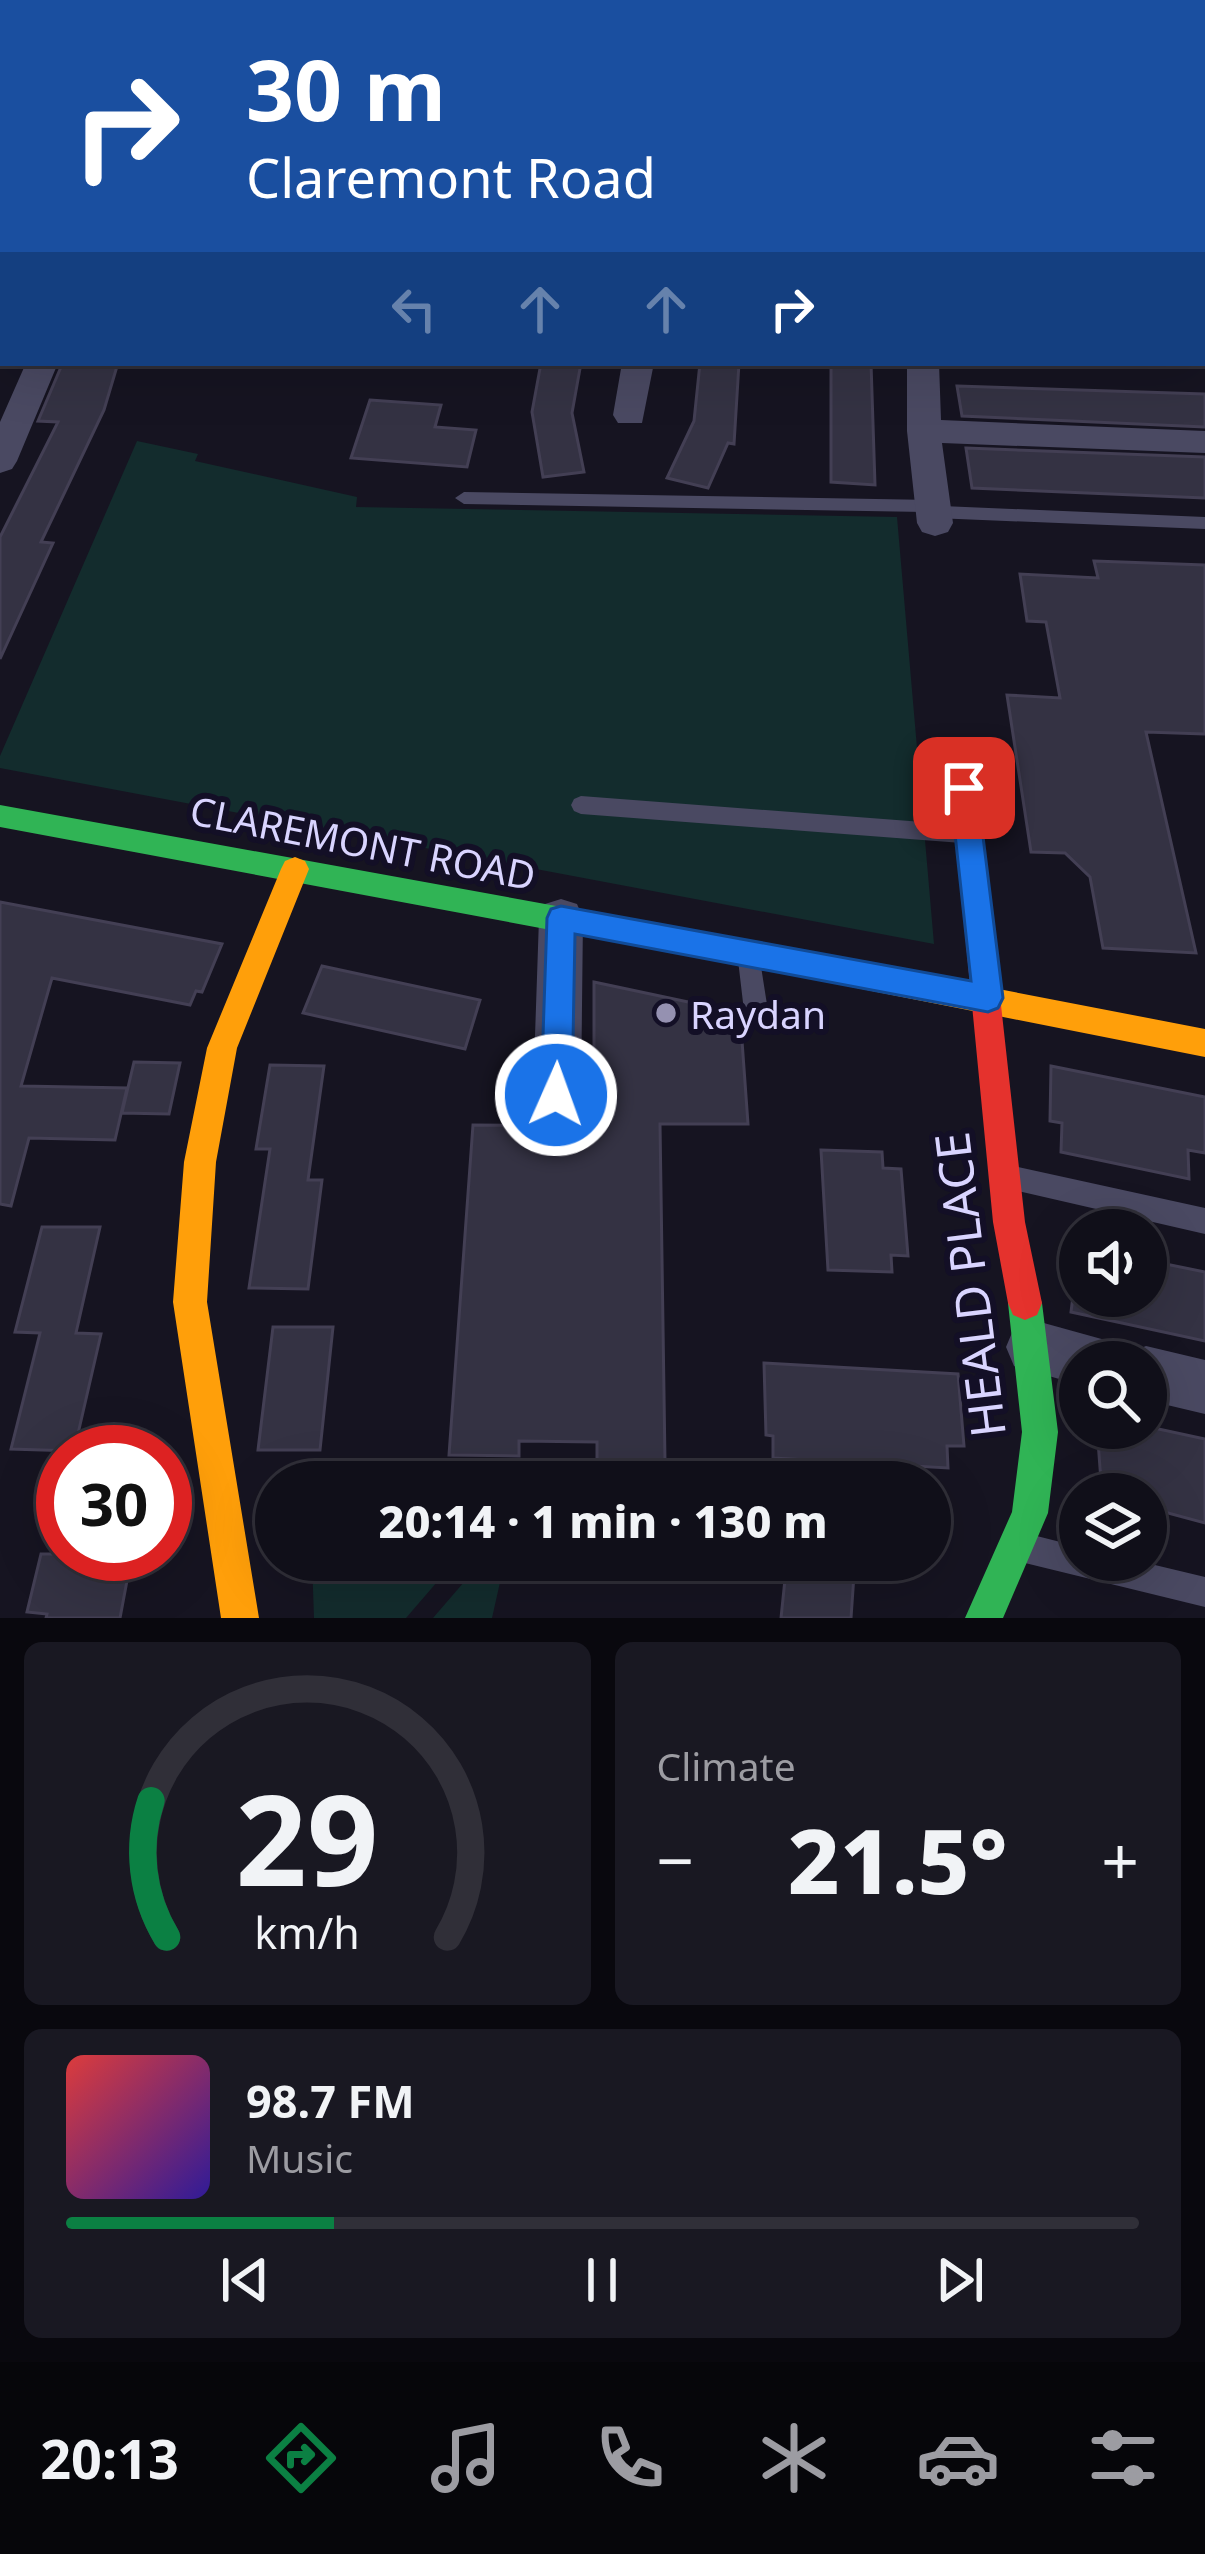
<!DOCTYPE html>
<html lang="en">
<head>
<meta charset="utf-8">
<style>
	body { margin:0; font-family:"Noto Sans",sans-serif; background:#191822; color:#f1f3f6; height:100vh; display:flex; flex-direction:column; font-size:45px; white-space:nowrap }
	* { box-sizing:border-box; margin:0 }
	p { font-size:39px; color:#9c9ca2 }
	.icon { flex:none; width:66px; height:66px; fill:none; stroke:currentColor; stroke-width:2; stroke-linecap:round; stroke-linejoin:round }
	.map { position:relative; height:1618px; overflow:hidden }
	.drawer { display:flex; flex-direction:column; gap:24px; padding:24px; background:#09080e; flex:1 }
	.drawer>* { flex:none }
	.guide { position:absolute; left:0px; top:0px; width:1206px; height:366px; box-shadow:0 12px 48px #0002,0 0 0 3px #302f38; background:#1a4fa0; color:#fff; overflow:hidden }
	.controls { position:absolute; left:1059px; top:1209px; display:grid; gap:24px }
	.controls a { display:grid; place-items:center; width:108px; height:108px; border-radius:50%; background:#100f19; box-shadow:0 12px 48px #0002,0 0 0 3px #302f38; font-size:60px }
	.speed { position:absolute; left:36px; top:1425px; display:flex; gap:24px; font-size:60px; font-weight:700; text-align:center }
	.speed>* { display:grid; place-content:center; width:156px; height:156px; border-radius:50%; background:#100f19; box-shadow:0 12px 48px #0002,0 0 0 3px #302f38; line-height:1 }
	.speed .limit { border:18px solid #d22; background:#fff; color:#111 }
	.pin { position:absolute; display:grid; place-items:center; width:102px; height:102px; color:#fff; margin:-51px; border-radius:24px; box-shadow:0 6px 18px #0006 }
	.me { position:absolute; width:132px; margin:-66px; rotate:2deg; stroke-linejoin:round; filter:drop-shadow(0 0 9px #0008) }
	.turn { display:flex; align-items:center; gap:42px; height:252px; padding:0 48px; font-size:54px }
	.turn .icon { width:156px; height:156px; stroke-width:2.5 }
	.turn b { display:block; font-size:84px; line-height:102px }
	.lanes { display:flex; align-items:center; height:114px; padding:0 48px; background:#0003; justify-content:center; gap:60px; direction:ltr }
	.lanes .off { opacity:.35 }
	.big { font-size:90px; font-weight:800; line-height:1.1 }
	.drawer .widget { flex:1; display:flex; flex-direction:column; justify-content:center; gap:18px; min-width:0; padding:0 42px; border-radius:18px; background:#191822 }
	.drawer .dial { align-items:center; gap:0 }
	.dial svg { height:312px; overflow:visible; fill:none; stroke:#302f38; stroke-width:7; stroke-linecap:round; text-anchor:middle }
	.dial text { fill:#f1f3f6; stroke:none }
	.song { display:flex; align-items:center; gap:36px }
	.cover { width:144px; height:144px; border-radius:18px; background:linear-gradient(135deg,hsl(0 70% 55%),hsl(250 70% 35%)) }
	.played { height:12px; border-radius:6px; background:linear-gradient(90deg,#0b8043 25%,#302f38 25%) }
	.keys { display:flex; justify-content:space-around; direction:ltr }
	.heat { display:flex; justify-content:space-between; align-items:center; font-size:66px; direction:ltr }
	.drawer .tiles { flex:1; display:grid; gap:24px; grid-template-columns:1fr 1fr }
	.widget:last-child { grid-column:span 2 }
	.trip { position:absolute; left:255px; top:1461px; width:696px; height:120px; border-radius:60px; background:#100f19; box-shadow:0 12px 48px #0002,0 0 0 3px #302f38; font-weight:800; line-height:120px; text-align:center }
	.dock { display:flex; height:192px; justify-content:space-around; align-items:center; background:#06060a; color:#9c9ca2 }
	.dock .icon { width:84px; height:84px }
	.dock .active { color:#0b8043 }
	.dock b { font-size:54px; color:#f1f3f6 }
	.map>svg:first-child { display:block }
	.green { fill:#132c2d }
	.building { fill:#343243; stroke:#433f54; stroke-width:3 }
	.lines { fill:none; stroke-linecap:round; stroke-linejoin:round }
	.lane { fill:#4a4962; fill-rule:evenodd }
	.street { fill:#4a4962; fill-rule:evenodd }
	.fast { fill:#30b455; fill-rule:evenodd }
	.slow { fill:#ff9f0a; fill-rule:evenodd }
	.jam { fill:#e5322d; fill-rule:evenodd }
	.route { fill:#1a73e8; stroke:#114b97; stroke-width:3 }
	.poi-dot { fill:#9591b1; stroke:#130f26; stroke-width:4.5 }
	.labels { text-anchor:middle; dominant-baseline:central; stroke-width:12; stroke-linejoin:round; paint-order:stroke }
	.street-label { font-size:39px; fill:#d9d4ff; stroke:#130f26 }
	.poi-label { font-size:39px; fill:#d9d4ff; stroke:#130f26; text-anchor:start }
	.near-street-label { font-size:48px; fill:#d9d4ff; stroke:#130f26 }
</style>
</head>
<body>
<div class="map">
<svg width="1205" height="1618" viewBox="0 0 1205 1618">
	<rect width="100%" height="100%" fill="#161421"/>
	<!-- green -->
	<path class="green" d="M137,441L198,454L195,461L357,497L356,507L897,517L934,944L0,768V756Z
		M312,1560H456L406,1618H314Z
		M483,1560H505L492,1618H433Z
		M523,1560H678L674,1582Z"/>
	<!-- building -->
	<path class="building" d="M77,363H118L104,410L41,542L53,543L0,659V537L58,422L38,421L61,367Z
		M541,363H581L572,413L584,472L543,477L532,412Z
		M700,363H739L734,444L728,443L708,488L667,478L694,421Z
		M831,363H871L875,485L831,482Z
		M957,386L1205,394V427L962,416Z
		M370,400L441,405L435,427L476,430L467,467L351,458Z
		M966,448L1205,457V498L972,488Z
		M1094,561L1205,565V734L1146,732L1196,953L1103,948L1090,877L1065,853L1031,852L1007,695L1060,698L1046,622L1027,621L1020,574L1098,578Z
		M0,902L222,944L202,992L196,991L190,1005L52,978L21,1086L127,1088L115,1140L29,1138L11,1206L0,1204Z
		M322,966L480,1000L465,1049L303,1013Z
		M594,982L740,1013L748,1124H660L665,1462H597V1442L519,1441V1456L449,1455L473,1125L594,1126Z
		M134,1062L180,1063L169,1114L122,1113Z
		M270,1065L324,1066L308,1180H322L308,1289L249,1288L270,1149H256Z
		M1051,1066L1205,1097V1153L1188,1150L1189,1179L1061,1152L1062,1123L1050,1121Z
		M821,1150L882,1152L883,1168L901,1169L908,1256L891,1255L892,1272L828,1270Z
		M42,1227H100L76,1333L101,1334L74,1451L11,1449L40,1333L15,1332Z
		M1146,1260L1205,1272V1341L1071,1312L1073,1296H1146Z
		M273,1327H333L320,1450H258Z
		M764,1363L958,1374L964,1446H947L948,1468L773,1458V1436L766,1435Z
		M1097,1428H1154L1205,1439V1523L1146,1507V1494H1102Z
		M41,1554H132L120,1618H46L47,1614L27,1612Z
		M787,1560H855L851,1618H781Z"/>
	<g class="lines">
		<!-- lane -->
		<path class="lane" d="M464,492L933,500L942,506L1205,517V529L934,518L925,512L464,504L455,498Z
			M581,796L962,825L970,828L973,834L970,840L962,843L581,814L574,811L571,805L574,799Z
			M749,950L757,953L760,960L768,1011L764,1019L756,1022L748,1019L744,1011L738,960L741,953Z
			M1018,1167L1205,1208V1234L1018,1191L1009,1188L1005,1179L1009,1170Z
			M1025,1533L1080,1547V1560H1134L1205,1577V1607L1025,1563L1015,1558L1010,1548L1015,1538Z"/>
		<!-- street -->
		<path class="street" d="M371,0H395V3H371Z
			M541,0H565L566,3H542Z
			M714,0H738L739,3H715Z
			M889,0H913L915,3H891Z
			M1060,0H1084L1085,3H1061Z
			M0,156H3V172H0Z
			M1203,187H1205V205H1203Z
			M1203,301H1205V319H1203Z
			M26,363H58L17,461L12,469L0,473V422Z
			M622,363H654L642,423H618L613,415Z
			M907,363H939L941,420L1205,431V453L942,443L953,523L948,532L935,536L922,532L917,523L907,431Z
			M561,899L577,904L583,918L581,1095L574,1111L557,1118L540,1111L533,1095L539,918L545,904Z
			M1033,1320L1116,1343L1124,1361L1127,1354L1146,1346L1205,1360V1414L1146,1400V1362H1080V1385L1014,1366L1006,1347L1014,1328Z"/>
		<!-- fast -->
		<path class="fast" d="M320,0H369L318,3Z
			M0,22H3V32H0Z
			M0,805L771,945L781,949L786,958L781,967L771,971L0,827Z
			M1025,1286L1037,1291L1042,1303L1058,1432L1048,1513L1003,1618H965L1012,1512L1022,1432L1008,1303L1013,1291Z"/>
		<!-- slow -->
		<path class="slow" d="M295,857L305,861L309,869L237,1048L216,1162L207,1302L259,1618H221L173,1302L184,1162L207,1048L281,869L285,861Z
			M771,945L1205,1029V1057L771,971L761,967L756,958L761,949Z"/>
		<!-- jam -->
		<path class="jam" d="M964,777L973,780L977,788L1025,1222L1042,1303L1037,1315L1025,1320L1013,1315L1008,1303L993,1222L951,788L955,780Z"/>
	</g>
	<!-- route -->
	<path class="route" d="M964,777L977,788L1003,998L998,1008L988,1012L575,934L572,1095L568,1105L556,1110L545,1105L541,1095L547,918L551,909L561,906L971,981L950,788Z"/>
	<!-- markers -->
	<circle class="poi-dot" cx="666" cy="1013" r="12"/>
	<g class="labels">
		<!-- street labels -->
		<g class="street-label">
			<text transform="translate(363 842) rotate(11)">CLAREMONT ROAD</text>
		</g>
		<!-- poi labels -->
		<g class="poi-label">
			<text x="690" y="1013">Raydan</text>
		</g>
		<!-- near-street labels -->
		<g class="near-street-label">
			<text transform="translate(969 1285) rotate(-97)">HEALD PLACE</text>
		</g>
	</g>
</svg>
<div class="controls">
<a><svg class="icon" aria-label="sound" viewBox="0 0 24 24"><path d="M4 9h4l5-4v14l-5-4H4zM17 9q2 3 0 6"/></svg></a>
<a><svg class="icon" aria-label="search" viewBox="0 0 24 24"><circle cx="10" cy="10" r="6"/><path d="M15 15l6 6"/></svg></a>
<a><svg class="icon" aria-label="layers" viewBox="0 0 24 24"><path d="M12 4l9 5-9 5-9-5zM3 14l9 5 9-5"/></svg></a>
</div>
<div class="speed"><div class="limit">30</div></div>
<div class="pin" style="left:964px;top:788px;background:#d93025"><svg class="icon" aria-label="arrive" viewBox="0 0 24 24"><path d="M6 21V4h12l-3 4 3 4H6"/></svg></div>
<svg class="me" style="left:556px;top:1095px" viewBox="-20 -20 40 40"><circle r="17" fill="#1a73e8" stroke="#fff" stroke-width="3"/><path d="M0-11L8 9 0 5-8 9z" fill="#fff"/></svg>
<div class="trip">20:14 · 1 min · 130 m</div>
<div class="guide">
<div class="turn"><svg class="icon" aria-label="right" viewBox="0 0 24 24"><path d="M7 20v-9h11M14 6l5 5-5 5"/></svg><div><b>30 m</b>Claremont Road</div></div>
<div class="lanes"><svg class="icon off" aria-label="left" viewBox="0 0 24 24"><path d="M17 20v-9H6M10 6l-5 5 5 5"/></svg><svg class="icon off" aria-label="ahead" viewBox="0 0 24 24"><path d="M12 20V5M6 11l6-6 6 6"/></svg><svg class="icon off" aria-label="ahead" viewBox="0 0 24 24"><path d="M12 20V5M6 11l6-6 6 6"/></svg><svg class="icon" aria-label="right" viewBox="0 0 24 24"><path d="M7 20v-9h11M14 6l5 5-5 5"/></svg></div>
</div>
</div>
<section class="drawer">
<div class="tiles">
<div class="widget dial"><svg viewBox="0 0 100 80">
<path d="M14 69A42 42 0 1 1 86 69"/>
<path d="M14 69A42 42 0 0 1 10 34" stroke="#0b8043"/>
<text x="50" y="56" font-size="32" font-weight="700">29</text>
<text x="50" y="72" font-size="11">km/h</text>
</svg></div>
<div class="widget"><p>Climate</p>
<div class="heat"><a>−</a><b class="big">21.5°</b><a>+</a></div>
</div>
<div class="widget">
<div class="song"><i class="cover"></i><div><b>98.7 FM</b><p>Music</p></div></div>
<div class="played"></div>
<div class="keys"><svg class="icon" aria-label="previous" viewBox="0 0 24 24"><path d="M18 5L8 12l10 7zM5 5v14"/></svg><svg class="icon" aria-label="pause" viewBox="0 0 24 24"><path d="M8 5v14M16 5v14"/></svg><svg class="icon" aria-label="next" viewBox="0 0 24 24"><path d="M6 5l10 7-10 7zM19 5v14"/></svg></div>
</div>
</div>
</section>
<nav class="dock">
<b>20:13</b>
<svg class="icon active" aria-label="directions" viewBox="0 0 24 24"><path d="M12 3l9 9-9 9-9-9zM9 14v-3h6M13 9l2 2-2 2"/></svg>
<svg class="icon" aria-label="music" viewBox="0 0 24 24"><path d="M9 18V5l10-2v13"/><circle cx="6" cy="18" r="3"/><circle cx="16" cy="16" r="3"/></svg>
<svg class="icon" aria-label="phone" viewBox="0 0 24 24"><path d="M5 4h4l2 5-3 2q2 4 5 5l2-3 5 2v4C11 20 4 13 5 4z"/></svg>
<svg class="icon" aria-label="climate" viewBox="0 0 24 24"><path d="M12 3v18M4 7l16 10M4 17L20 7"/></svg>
<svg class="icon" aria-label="car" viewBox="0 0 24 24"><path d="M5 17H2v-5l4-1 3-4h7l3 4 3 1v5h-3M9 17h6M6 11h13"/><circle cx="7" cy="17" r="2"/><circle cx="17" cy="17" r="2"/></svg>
<svg class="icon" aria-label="filters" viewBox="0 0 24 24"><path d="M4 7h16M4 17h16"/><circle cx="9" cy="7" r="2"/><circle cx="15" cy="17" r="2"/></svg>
</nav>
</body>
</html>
